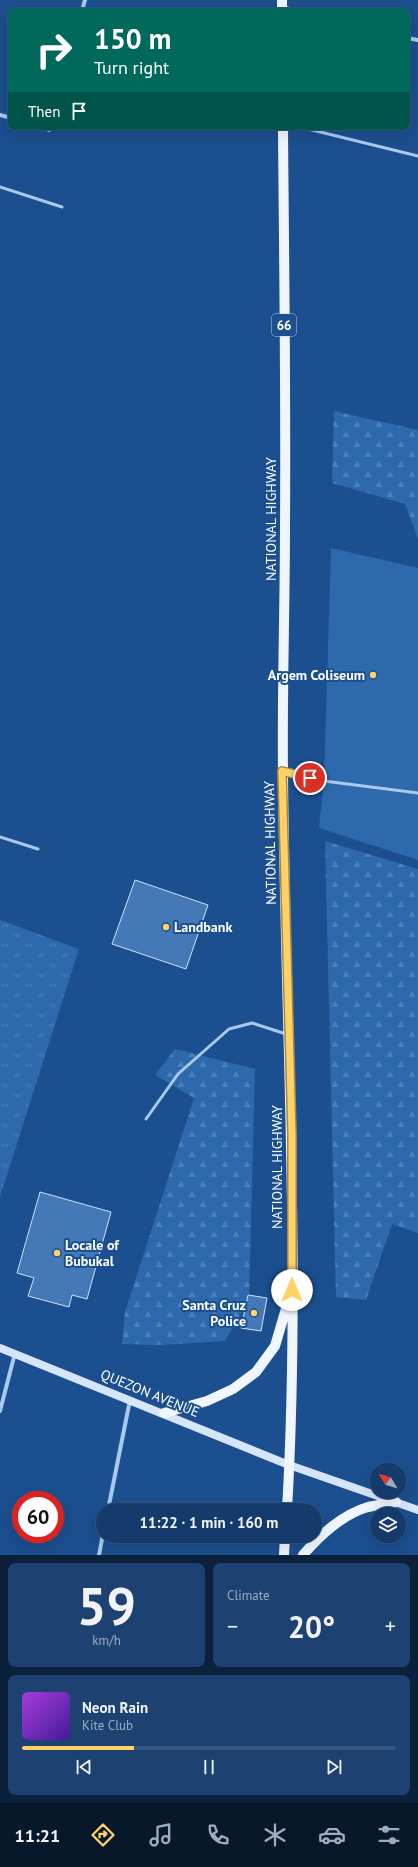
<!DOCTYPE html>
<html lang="en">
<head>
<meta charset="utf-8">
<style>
	body { margin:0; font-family:"PT Sans",sans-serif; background:#1d4271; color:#f1f3f6; height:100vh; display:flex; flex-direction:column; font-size:15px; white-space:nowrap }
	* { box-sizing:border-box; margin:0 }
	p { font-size:13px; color:#9dadc1 }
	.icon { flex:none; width:22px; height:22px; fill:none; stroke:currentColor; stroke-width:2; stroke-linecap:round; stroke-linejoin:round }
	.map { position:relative; height:1555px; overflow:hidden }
	.panel { display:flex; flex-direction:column; gap:8px; padding:8px; background:#0b203b; flex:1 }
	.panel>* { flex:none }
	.top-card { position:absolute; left:8px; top:8px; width:402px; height:122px; border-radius:8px; box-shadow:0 4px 16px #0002,0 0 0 1px #33557e; background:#00695c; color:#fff; overflow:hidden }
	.needle { width:26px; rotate:308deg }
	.fabs { position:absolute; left:370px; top:1463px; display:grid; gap:8px }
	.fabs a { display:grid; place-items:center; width:36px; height:36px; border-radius:50%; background:#143b6b; box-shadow:0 4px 16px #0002,0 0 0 1px #33557e; font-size:20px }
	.speed { position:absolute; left:12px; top:1491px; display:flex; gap:8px; font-size:20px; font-weight:700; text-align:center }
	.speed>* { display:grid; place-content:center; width:52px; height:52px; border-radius:50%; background:#143b6b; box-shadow:0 4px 16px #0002,0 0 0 1px #33557e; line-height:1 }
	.speed .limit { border:6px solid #d22; background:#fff; color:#111 }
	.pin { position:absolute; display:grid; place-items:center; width:34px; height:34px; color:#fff; margin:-17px; border:2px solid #fff; border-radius:50%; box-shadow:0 1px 4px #0007 }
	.me { position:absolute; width:44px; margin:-22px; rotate:0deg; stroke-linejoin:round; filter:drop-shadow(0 0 3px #0008) }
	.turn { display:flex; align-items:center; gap:14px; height:84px; padding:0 20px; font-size:18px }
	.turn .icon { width:52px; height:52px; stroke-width:2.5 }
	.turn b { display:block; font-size:28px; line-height:34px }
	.then { display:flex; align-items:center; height:38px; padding:0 20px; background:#0003; gap:8px; font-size:15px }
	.big { font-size:30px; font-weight:700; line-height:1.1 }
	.panel .widget { flex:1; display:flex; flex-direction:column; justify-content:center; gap:6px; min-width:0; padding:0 14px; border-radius:8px; background:#1d4271 }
	.panel .dial { align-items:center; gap:0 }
	.dial b { font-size:52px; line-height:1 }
	.song { display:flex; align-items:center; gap:12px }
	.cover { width:48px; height:48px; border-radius:6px; background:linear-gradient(135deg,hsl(280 70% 55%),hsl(260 70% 35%)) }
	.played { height:4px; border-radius:2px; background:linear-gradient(90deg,#ffd166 30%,#33557e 30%) }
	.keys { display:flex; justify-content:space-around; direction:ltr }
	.heat { display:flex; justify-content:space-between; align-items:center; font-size:22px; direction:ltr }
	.panel .tiles { flex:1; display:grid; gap:8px; grid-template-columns:1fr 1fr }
	.widget:last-child { grid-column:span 2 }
	.trip { position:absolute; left:96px; top:1503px; width:226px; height:40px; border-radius:20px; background:#143b6b; box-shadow:0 4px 16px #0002,0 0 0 1px #33557e; font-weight:700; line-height:40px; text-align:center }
	.menu { display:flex; height:64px; justify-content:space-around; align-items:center; background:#08182b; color:#9dadc1 }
	.menu .icon { width:28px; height:28px }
	.menu .current { color:#ffd166 }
	.menu b { font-size:18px; color:#f1f3f6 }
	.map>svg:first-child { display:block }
	.grass { fill:url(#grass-tufts) }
	.forest { fill:url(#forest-firs) }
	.pitch { fill:#2e69ad }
	.building { fill:#4478b7; stroke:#cfe3fa }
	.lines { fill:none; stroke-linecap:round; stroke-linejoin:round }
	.service { stroke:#a9c9ee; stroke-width:3 }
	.minor { stroke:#a9c9ee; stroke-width:4 }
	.secondary { stroke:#d6e6fa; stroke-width:8 }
	.primary { stroke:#f0f6ff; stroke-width:10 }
	.route-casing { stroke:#a68842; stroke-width:10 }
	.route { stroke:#ffd166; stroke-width:7 }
	.poi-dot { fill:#ffd166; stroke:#1b4f8f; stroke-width:1.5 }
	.labels { text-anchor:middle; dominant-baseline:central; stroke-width:4; stroke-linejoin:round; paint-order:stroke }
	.shield { fill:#1b4f8f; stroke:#bbcadd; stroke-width:1 }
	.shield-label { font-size:13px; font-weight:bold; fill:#fff }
	.street-label { font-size:14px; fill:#fff; stroke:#1b4f8f }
	.poi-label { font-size:14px; font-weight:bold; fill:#fff; stroke:#1b4f8f; text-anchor:end }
</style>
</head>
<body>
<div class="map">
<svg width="418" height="1555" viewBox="0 0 418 1555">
	<defs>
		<pattern id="grass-tufts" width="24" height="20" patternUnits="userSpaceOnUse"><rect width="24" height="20" fill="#2e69ad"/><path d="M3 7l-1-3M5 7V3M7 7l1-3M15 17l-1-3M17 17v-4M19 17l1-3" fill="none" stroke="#4d80b9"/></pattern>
		<pattern id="forest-firs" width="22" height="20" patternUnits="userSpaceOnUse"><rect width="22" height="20" fill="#2e69ad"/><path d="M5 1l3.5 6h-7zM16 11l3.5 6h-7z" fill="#4d80b9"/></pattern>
	</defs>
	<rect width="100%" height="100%" fill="#1b4f8f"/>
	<!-- grass -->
	<path class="grass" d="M0,920L79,949L0,1197Z"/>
	<!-- forest -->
	<path class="forest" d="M334,411L418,430V539L405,504L332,483Z
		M325,841L418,869V1233L392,1224L366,1300L336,1297Z
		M175,1049L255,1069L249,1300L225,1341L160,1345L122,1344L125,1312L194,1098L155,1075Z"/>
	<!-- pitch -->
	<path class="pitch" d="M331,548L418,568V860L319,828L324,781Z"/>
	<!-- building -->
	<path class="building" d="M135,880L208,905L186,969L112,944Z
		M40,1192L111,1212L87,1299L72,1295L69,1307L28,1296L34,1278L17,1273Z
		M248,1295L267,1298L261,1331L241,1328Z"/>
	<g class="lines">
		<!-- service -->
		<path class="service" d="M300,127L418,156
			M0,187L62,207
			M286,772L324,781L418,793
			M0,837L38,849
			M146,1119L178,1074L229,1029L252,1023L286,1034"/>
		<!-- minor -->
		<path class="minor" d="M282,7L297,11
			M82,11L85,0
			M407,38L418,40
			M0,115L11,118
			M41,127L49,130L50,127
			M0,1411L15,1353
			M108,1510L130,1400
			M99,1555L103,1534"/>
		<!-- secondary -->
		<path class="secondary" d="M0,1348L289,1465L418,1510"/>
		<!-- primary -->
		<path class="primary" d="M282,0V11
			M283,127C284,259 286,391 285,523C285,607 282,690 283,773C285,1019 301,1265 287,1510
			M164,1413L207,1401L233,1389L256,1372L275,1346L288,1302
			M284,1555L285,1536
			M303,1555C319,1536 343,1514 368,1507C377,1505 387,1504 396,1502"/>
	</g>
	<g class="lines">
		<!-- route casing -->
		<g class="route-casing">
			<path id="route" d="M292,1290V1136L282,771L310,778"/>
		</g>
		<!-- route -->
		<use href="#route" class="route"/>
	</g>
	<!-- markers -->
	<g class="poi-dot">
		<circle cx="373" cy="675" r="4"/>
		<circle cx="166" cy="927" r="4"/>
		<circle cx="57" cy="1253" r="4"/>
		<circle cx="254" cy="1313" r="4"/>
	</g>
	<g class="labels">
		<!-- shield labels -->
		<rect class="shield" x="272" y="314" width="24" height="22" rx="3"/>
		<g class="shield-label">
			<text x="284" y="325">66</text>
		</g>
		<!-- street labels -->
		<g class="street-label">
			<text transform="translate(271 519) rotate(-90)">NATIONAL HIGHWAY</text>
			<text transform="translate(270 843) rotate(-91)">NATIONAL HIGHWAY</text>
			<text transform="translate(277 1167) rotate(-90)">NATIONAL HIGHWAY</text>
			<text transform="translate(150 1393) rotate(22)">QUEZON AVENUE</text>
		</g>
		<!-- poi labels -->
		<g class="poi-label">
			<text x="365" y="675">Argem Coliseum</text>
			<text x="174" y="927" text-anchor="start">Landbank</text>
			<text x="65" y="1245" text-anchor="start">Locale of<tspan x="65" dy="16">Bubukal</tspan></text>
			<text x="246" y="1305">Santa Cruz<tspan x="246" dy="16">Police</tspan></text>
		</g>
	</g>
</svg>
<div class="fabs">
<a><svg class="needle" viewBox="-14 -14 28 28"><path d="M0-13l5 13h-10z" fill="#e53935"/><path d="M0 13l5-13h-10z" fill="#9dadc1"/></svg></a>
<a><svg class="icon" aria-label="layers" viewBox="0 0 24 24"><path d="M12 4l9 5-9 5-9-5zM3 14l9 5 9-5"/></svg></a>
</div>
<div class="speed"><div class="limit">60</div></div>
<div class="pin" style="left:310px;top:778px;background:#d93025"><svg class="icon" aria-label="arrive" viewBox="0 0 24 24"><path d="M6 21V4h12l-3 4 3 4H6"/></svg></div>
<svg class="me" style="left:292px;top:1290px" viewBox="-20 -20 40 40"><circle r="19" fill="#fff"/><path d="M0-13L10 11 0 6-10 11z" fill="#ffd166"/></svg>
<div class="trip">11:22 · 1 min · 160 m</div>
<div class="top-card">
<div class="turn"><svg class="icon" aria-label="right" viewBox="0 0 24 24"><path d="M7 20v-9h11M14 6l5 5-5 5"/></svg><div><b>150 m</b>Turn right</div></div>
<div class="then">Then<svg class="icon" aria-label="arrive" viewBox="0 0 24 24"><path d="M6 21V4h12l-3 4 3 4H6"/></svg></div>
</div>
</div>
<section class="panel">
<div class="tiles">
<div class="widget dial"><b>59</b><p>km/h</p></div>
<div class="widget"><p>Climate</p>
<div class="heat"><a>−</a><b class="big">20°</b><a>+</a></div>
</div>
<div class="widget">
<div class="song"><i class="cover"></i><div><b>Neon Rain</b><p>Kite Club</p></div></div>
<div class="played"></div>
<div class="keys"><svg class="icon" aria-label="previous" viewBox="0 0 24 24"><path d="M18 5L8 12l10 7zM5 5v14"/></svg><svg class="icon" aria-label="pause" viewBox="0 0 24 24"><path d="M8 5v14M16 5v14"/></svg><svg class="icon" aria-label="next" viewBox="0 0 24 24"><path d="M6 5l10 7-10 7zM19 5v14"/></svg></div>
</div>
</div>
</section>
<nav class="menu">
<b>11:21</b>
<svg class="icon current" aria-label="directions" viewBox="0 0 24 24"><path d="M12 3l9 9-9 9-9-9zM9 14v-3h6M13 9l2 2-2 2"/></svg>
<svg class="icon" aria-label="music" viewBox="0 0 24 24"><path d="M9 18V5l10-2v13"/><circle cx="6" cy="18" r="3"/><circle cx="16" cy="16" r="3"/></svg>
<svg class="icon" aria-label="phone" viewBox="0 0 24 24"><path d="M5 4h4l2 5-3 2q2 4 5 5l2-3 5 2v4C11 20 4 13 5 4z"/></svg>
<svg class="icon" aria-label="climate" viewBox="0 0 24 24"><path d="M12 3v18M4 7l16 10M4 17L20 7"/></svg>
<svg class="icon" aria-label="car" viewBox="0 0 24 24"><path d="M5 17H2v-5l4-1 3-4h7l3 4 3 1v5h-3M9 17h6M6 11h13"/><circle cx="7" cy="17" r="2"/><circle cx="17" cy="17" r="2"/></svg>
<svg class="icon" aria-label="filters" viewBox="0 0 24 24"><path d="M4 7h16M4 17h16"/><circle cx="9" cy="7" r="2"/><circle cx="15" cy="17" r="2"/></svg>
</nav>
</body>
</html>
